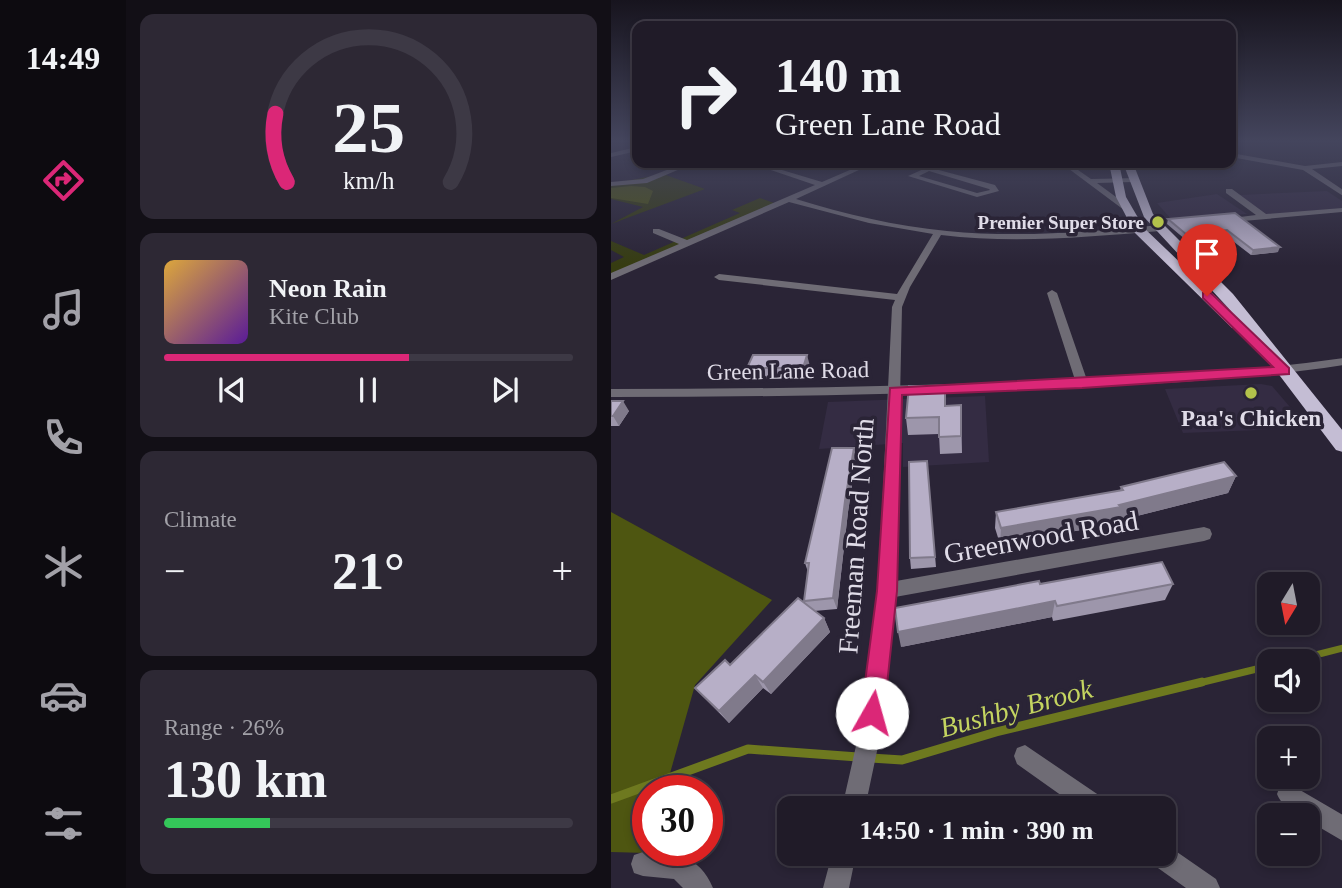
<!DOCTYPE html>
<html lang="en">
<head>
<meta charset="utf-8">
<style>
	body { margin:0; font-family:"Times New Roman",serif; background:#2d2834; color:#f1f3f6; height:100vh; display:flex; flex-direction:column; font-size:26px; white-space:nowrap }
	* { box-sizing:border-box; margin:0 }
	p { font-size:23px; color:#a2a1a8 }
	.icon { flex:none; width:38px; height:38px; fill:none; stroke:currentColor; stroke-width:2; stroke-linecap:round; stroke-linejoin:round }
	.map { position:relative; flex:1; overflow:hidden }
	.sheet { display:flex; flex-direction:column; gap:14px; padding:14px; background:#120f16; width:485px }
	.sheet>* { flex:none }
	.hud { position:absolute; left:21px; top:21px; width:604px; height:147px; border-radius:14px; box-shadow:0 4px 10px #0003,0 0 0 2px #3d3945; background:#201b28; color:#f1f3f6; overflow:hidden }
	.needle { width:46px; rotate:190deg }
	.controls { position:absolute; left:646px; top:572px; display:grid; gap:14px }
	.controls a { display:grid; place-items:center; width:63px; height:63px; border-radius:14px; background:#201b28; box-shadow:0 4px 10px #0003,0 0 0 2px #3d3945; font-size:35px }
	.speed { position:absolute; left:21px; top:775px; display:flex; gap:14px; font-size:35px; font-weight:700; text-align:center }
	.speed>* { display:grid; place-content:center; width:91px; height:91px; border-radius:50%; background:#201b28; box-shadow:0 4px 10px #0003,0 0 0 2px #3d3945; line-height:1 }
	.speed .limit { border:10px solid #d22; background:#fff; color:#111 }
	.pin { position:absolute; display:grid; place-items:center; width:60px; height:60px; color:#fff; margin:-72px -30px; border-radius:50% 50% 50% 0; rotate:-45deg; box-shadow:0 0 7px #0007 }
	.pin .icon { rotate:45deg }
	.me { position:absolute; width:77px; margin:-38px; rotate:7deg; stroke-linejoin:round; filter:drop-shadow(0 0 5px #0008) }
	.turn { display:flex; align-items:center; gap:24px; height:147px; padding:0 28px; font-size:32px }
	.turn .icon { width:91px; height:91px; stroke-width:2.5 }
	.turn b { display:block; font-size:49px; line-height:60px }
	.big { font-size:52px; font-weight:800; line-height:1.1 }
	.sheet .card { flex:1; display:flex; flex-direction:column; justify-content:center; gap:10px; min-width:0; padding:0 24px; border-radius:14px; background:#2d2834 }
	.sheet .dial { align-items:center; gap:0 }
	.dial svg { height:182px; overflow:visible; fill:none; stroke:#3d3945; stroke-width:7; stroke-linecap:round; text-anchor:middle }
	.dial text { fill:#f1f3f6; stroke:none }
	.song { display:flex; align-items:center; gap:21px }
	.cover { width:84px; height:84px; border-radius:10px; background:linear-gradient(135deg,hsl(40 70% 55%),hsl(270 70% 35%)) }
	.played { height:7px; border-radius:4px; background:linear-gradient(90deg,#db2777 60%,#3d3945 60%) }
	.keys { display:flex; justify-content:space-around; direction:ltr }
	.heat { display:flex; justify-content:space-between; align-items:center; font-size:38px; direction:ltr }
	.charge { height:10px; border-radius:5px; background:linear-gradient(90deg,#34c759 26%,#3d3945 0) }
	.trip { position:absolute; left:166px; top:796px; width:399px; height:70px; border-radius:14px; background:#201b28; box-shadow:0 4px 10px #0003,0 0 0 2px #3d3945; font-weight:800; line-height:70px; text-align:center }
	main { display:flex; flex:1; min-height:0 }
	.dock { display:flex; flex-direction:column; width:126px; justify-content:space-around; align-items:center; background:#0d0b10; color:#a2a1a8 }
	.dock .icon { width:49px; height:49px }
	.dock .current { color:#db2777 }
	.dock b { font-size:32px; color:#f1f3f6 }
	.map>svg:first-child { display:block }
	.built { fill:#342c43 }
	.green { fill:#363c11 }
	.forest { fill:#4e5611 }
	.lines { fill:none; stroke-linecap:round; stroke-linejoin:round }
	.stream-far1 { stroke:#6e791f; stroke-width:7 }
	.stream { stroke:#6e791f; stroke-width:9 }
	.minor { fill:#6f6c75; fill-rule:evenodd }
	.tertiary { fill:#6f6c75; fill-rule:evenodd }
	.trunk { fill:#c4bdd4; fill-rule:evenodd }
	.wall { fill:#9d96ab }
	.shaded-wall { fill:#807a8b }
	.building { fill:#b7afc7; stroke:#807a8b; stroke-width:2 }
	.route { fill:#db2777; stroke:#8e194d; stroke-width:2 }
	.poi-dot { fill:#b3c24b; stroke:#2a2436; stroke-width:2.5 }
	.labels { text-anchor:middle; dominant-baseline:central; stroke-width:7; stroke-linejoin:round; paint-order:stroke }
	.far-poi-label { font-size:19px; font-weight:bold; fill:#e0dce8; stroke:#2a2436; text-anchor:end }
	.street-label { font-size:23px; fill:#e0dce8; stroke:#2a2436 }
	.poi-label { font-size:23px; font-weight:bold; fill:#e0dce8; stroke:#2a2436 }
	.near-street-label { font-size:28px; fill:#e0dce8; stroke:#2a2436 }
	.near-water-label { font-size:28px; font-style:italic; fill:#c4d460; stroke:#2a2436 }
</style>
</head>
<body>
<main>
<nav class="dock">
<b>14:49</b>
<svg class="icon current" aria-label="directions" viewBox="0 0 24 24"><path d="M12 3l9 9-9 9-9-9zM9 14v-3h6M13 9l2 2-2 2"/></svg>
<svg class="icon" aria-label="music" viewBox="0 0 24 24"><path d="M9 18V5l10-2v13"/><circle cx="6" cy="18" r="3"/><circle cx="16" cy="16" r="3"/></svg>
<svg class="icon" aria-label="phone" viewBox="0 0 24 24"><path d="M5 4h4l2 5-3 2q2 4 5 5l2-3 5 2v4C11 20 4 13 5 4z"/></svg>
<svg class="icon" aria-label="climate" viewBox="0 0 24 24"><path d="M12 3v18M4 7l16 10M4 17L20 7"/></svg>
<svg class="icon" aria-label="car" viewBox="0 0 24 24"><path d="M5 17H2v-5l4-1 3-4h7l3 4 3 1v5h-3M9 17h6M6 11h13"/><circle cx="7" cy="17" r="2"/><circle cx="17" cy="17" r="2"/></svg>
<svg class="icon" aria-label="filters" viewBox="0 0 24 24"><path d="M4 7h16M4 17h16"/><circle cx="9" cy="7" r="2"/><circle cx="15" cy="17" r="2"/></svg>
</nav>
<section class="sheet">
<div class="card dial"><svg viewBox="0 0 100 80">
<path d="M14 69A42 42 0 1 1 86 69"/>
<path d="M14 69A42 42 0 0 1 9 39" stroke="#db2777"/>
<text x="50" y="56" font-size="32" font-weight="700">25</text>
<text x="50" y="72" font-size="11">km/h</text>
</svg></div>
<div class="card">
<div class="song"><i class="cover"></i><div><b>Neon Rain</b><p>Kite Club</p></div></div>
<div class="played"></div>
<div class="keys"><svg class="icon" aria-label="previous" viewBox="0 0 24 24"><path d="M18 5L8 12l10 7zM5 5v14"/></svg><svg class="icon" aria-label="pause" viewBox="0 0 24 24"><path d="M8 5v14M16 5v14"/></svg><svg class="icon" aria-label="next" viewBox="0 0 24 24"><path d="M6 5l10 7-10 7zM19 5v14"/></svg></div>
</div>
<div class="card"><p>Climate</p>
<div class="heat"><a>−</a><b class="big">21°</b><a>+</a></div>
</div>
<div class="card"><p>Range · 26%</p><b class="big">130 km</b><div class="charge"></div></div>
</section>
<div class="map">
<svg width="732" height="888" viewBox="0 0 732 888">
	<rect width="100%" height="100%" fill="#2a2436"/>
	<!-- built -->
	<path class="built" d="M716,191L731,201V208L654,215L629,195Z
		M606,194L636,214L560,219L546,203Z
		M650,384L661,386L697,428L572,433L554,389Z
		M374,396L378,462L292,467V443L208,449L217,402Z"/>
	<!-- green -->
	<path class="green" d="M52,174L94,189L0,224L32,207L0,199V184Z
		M149,198L166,204L0,277V263L13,257L0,250V241L33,255L129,213L121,210Z"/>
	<!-- forest -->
	<path class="forest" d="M20,186L34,187L42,191L37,204L0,198V188Z
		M0,512L161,600L84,685L54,791H37L36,853L0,852Z"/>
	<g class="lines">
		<!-- stream-far1 -->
		<path class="stream-far1" d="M677,662L732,648
			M584,684L658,666"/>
		<!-- stream -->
		<path class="stream" d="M260,758L291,760L385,732L591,682
			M0,799L137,749L247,757"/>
		<!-- minor -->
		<path class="minor" d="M26,147V151L0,157V153Z
			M620,153L694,166L732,162V166L701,169L732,190V196L692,170L620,157Z
			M74,163H83L36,183L0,186V182L32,179Z
			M139,163H148L211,182L255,163H263L185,199C234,214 284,226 336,231C407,238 478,232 549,225L553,228L549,231C476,237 403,244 330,235L299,287L291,307L285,581L593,527L599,529L601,534L599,539L593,541L284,597L269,737L254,808H231L247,737L267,591L281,307L284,300L108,280L103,277L108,274L286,294L322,234L258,223L178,202L0,280V273L68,244L42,233V229H48L76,240L204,185Z
			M326,163H334L324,169L384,185L388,191L366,197L297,176ZM318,171L378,189L379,190L366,193L308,176Z
			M450,163H457L480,179L525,178V182H522L486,183L520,208L513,210Z
			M615,189H621L655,214L732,208V212L632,221H629V217L645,215L615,193Z
			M441,290L446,293L477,383L475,386H467L465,383L436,293Z
			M414,745L495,800L498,808H468L406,764L403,756L406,748Z
			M677,783L732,815V841L696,820V816C684,816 670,805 666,794L669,786Z
			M553,843L605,879L609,888H575L540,863L537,854H553Z
			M32,852C64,854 88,854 102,888H72L63,879L32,876L23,873L20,864L23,855Z
			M221,854H245L238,888H212Z"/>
		<!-- tertiary -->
		<path class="tertiary" d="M732,358V365C628,381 524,385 419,389C280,395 140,397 0,397V389C140,389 280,387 419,381C524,378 628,373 732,358Z"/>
		<!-- trunk -->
		<path class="trunk" d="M498,163H508L515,197L533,228L621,312L533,217L512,163H522L542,214L622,294L732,431V452L725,450L632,327L621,328L524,233L505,197Z"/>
	</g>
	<!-- wall -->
	<path class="wall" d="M624,213L667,252L640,255L614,235L575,240L556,224L557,219Z
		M199,366L195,379H140L136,368Z
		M0,401L18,411L8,426H0Z
		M350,405L351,453L329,454L328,434L297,435L295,418L335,406Z
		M243,448L245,459L237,512L226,609L203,611L213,618L219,632L160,694L152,688L118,723L84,688L119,665L194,604L193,601L197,572L194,563Z
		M316,461L325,567L300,569L299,558Z
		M625,476L617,493L506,521L505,524L389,544L384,528L385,512L509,491L510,487Z
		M429,584H562L554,600L442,621L441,617L290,647Z"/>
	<!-- shaded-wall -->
	<path class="shaded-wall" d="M616,230L614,235L575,240L576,235Z
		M669,247L667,252L640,255L642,250Z
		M196,355L199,366L195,379L192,368Z
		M12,401L18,411L8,426L2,416Z
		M243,448L245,459L237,512L226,609L222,598L234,501Z
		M625,476L617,493L506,521L505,524L389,544L390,528L508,505Z
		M444,601L441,617L290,647L287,632Z
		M213,618L219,632L160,694L152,682Z
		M144,675L152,688L118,723L108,711Z"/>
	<!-- building -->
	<path class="building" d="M624,213L669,247L642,250L616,230L576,235L557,219Z
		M142,355H196L192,368H136Z
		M298,386H334V406L350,405V436L328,437V417L295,418Z
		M0,401H12L2,416H0Z
		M221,448H243L234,501L222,598L193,601L198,563H194Z
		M316,461L324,557L299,558L298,462Z
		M613,462L625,476L508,505L510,507L390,528L385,512L512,490L510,487Z
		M551,562L562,584L446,606L444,601L287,632L284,608L428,581L429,584Z
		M187,598L213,618L152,682L144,675L108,711L84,688L114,660L119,665Z"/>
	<!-- sky -->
	<linearGradient id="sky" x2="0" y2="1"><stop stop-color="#17141e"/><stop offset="0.53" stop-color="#44455d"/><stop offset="1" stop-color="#44455d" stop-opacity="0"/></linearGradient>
	<rect width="732" height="266" fill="url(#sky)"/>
	<!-- route -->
	<path class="route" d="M592,293H600L678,368V374L471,388L291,395L286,591L273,713L270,721L261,725L253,721L250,713L266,591L279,388L662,367L592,298Z"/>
	<!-- markers -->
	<g class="poi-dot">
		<circle cx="547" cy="222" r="7"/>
		<circle cx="640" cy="393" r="7"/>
	</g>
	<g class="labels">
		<!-- far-poi labels -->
		<g class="far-poi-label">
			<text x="533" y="222">Premier Super Store</text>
		</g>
		<!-- street labels -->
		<g class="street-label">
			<text transform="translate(177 371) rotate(-1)">Green Lane Road</text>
		</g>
		<!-- poi labels -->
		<g class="poi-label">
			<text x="640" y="418">Paa's Chicken</text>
		</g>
		<!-- near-street labels -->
		<g class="near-street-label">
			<text transform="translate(245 536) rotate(-86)">Freeman Road North</text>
			<text transform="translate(430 537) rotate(-10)">Greenwood Road</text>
		</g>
		<!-- near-water labels -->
		<g class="near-water-label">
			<text transform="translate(405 708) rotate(-15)">Bushby Brook</text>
		</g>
	</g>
</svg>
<div class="controls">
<a><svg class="needle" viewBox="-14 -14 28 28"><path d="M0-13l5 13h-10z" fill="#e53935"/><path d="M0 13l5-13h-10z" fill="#a2a1a8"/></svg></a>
<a><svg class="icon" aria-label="sound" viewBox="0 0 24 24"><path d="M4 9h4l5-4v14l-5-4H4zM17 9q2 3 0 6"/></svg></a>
<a>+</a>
<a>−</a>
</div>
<div class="speed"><div class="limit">30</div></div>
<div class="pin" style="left:596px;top:296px;background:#d93025"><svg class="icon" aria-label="arrive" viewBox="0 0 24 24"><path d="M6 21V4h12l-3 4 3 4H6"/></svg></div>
<svg class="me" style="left:261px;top:713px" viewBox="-20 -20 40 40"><circle r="19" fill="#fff"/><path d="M0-13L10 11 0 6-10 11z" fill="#db2777"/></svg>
<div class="trip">14:50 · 1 min · 390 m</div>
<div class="hud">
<div class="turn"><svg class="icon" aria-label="right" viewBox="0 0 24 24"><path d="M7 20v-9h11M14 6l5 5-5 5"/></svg><div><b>140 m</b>Green Lane Road</div></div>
</div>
</div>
</main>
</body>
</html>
